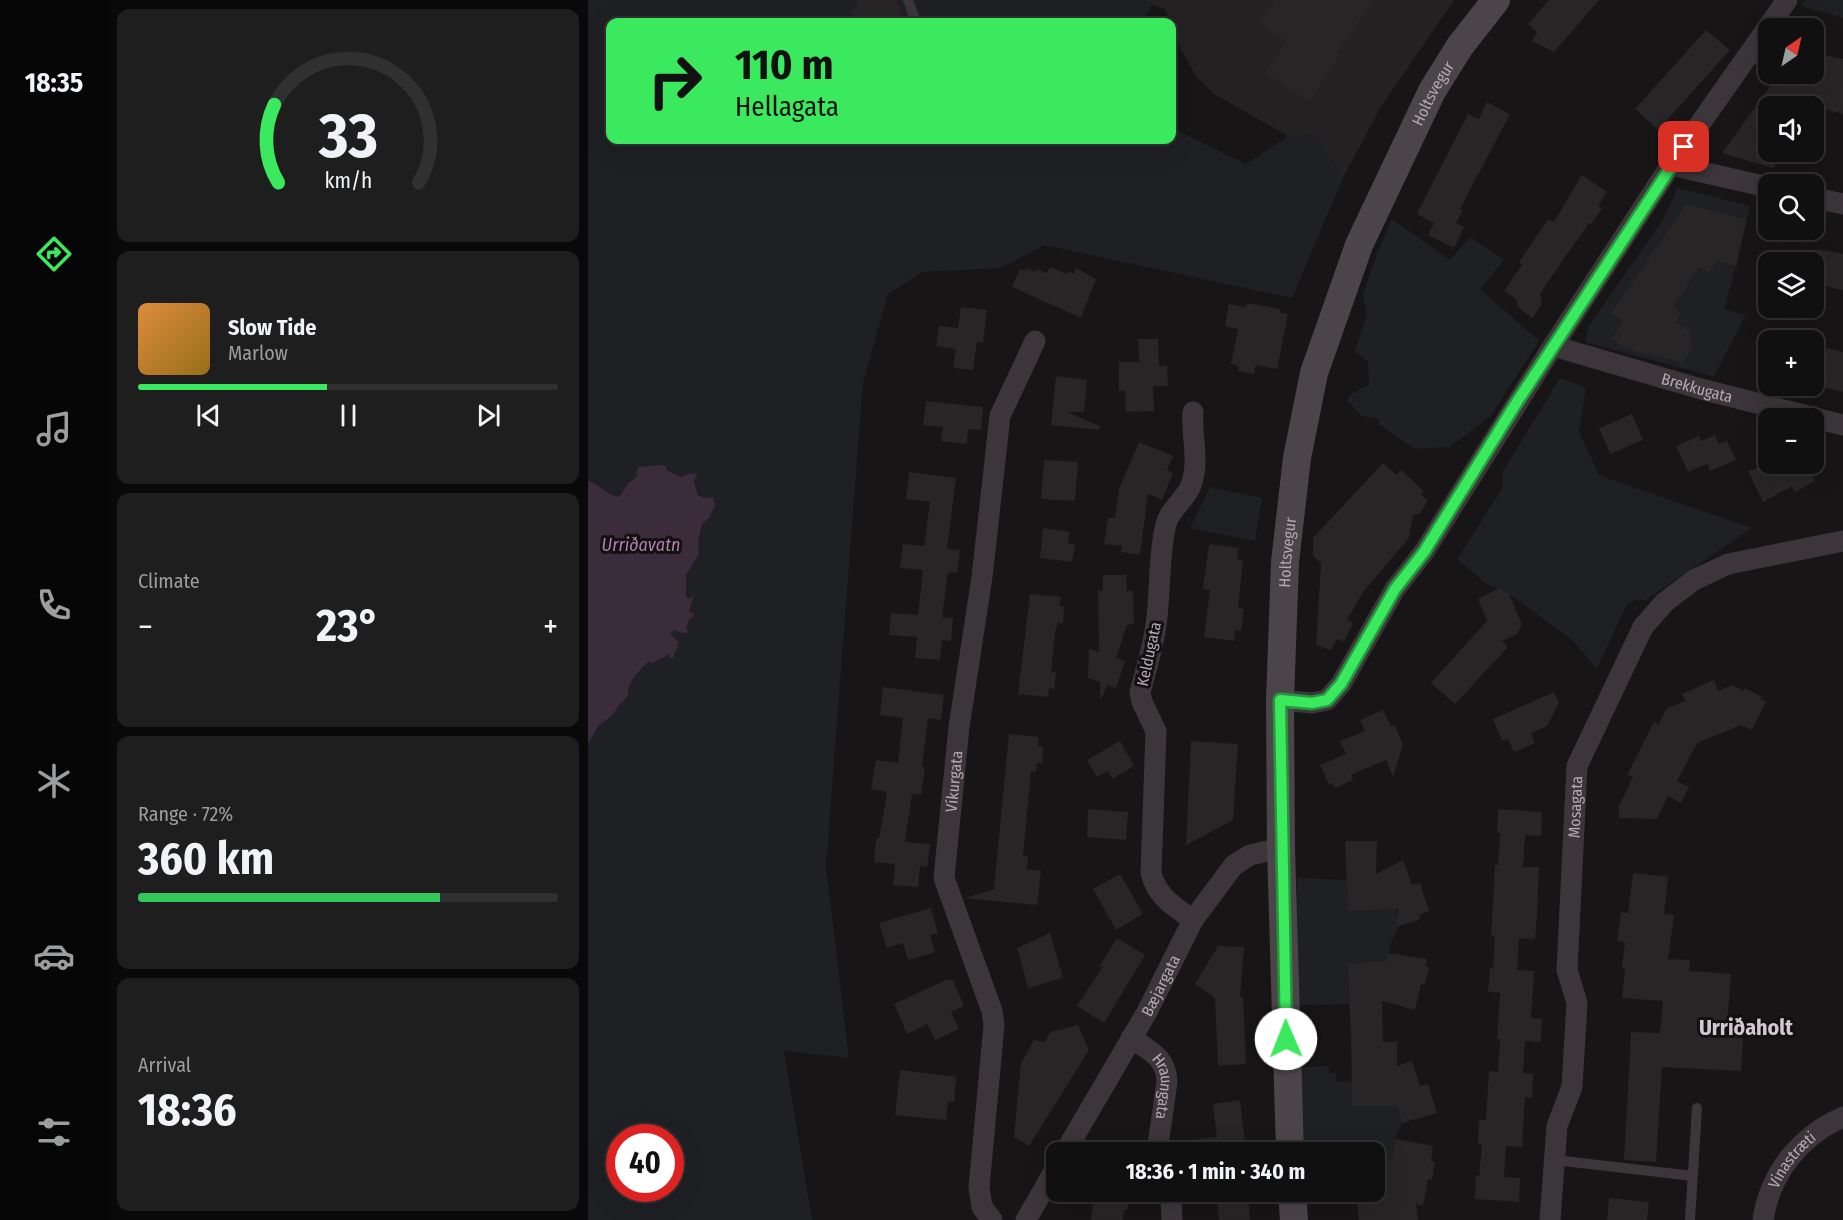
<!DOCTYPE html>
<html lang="en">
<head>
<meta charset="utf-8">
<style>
	body { margin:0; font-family:"Fira Sans Condensed",sans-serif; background:#1e1e1e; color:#f1f3f6; height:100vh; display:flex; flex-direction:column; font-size:22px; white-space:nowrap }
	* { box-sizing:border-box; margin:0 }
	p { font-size:20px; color:#9c9d9f }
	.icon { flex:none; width:33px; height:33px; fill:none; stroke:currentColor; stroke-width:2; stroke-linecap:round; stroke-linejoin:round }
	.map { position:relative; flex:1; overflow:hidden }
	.details { display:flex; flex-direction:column; gap:9px; padding:9px; background:#090909; width:480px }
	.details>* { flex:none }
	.banner { position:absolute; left:18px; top:18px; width:570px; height:126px; border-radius:12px; box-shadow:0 6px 24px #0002,0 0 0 2px #303030; background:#3be95f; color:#111; overflow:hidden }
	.needle { width:39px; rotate:34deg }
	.controls { position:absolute; left:1170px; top:18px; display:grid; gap:12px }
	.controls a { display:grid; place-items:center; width:66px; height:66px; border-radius:12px; background:#111010; box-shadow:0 6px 24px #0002,0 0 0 2px #303030; font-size:30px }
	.speed { position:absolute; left:18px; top:1124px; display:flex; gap:12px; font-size:30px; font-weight:700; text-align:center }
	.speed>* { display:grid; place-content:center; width:78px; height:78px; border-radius:50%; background:#111010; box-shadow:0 6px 24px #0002,0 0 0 2px #303030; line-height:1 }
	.speed .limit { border:9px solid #d22; background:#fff; color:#111 }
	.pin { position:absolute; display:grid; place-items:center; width:51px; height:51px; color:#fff; margin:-26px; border-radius:12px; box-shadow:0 3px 9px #0006 }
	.me { position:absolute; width:66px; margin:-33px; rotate:359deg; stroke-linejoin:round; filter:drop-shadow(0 0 4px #0008) }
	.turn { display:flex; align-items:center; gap:21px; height:126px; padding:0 30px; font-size:27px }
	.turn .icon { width:78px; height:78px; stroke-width:2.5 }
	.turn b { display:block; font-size:42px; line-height:51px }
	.big { font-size:45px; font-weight:700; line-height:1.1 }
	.details .tile { flex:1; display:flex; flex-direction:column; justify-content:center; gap:9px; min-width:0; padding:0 21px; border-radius:12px; background:#1e1e1e }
	.details .dial { align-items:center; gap:0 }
	.dial svg { height:156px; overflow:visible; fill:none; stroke:#303030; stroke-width:7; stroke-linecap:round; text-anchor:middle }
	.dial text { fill:#f1f3f6; stroke:none }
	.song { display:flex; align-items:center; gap:18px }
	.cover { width:72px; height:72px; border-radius:9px; background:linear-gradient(135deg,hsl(30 70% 55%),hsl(40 70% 35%)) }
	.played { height:6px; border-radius:3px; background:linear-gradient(90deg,#3be95f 45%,#303030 45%) }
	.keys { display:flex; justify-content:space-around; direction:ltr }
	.heat { display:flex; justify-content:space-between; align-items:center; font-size:33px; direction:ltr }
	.charge { height:9px; border-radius:4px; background:linear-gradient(90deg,#34c759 72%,#303030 0) }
	.trip { position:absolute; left:458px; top:1142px; width:339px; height:60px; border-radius:12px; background:#111010; box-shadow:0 6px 24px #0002,0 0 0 2px #303030; font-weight:700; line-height:60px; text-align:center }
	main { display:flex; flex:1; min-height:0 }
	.tabs { display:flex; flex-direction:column; width:108px; justify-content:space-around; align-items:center; background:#070606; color:#9c9d9f }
	.tabs .icon { width:42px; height:42px }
	.tabs .on { color:#3be95f }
	.tabs b { font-size:27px; color:#f1f3f6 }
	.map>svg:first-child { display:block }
	.built { fill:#242122 }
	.green { fill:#1e2024; fill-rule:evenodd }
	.water { fill:#3a2c3a }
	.building { fill:#282526 }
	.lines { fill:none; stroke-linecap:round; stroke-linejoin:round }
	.lane { stroke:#3c363a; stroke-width:10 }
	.street { stroke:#3c363a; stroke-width:21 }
	.secondary { stroke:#4b4449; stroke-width:28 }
	.route-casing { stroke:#26973e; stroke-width:15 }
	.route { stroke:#3be95f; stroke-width:10 }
	.labels { text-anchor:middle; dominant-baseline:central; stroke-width:6; stroke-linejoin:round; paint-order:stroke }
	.street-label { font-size:16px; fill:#b6a8b3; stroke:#121011 }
	.water-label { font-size:18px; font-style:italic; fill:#b080af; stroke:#121011 }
	.district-label { font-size:22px; font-weight:bold; fill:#d2c8d0; stroke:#121011 }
</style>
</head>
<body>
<main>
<nav class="tabs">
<b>18:35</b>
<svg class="icon on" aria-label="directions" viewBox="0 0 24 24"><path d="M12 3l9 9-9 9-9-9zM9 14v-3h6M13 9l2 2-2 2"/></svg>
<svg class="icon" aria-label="music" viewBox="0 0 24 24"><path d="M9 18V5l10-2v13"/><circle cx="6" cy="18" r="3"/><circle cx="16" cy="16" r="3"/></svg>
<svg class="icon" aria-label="phone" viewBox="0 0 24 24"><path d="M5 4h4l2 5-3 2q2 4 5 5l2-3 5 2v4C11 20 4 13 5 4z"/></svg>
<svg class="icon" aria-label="climate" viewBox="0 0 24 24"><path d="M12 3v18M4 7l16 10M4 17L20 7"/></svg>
<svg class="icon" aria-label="car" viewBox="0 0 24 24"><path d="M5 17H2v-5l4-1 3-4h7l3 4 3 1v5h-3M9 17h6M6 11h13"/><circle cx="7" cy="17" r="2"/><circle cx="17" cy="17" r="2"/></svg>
<svg class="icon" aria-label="filters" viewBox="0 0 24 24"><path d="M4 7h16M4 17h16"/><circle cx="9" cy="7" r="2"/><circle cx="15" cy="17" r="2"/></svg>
</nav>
<section class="details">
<div class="tile dial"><svg viewBox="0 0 100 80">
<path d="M14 69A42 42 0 1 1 86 69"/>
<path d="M14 69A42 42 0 0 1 12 29" stroke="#3be95f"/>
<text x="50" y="56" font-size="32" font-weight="700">33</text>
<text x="50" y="72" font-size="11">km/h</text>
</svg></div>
<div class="tile">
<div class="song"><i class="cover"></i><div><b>Slow Tide</b><p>Marlow</p></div></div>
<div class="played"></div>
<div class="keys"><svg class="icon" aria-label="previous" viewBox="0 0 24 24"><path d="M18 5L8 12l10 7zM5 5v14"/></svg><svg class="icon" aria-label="pause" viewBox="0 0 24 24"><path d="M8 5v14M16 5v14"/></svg><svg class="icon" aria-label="next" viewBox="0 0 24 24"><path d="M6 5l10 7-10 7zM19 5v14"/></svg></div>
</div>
<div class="tile"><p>Climate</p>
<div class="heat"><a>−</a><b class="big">23°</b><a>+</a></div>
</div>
<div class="tile"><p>Range · 72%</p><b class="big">360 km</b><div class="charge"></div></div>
<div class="tile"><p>Arrival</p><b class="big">18:36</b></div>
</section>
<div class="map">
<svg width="1255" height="1220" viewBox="0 0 1255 1220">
	<rect width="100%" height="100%" fill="#171516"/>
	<!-- built -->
	<path class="built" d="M557,0H866L791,110L755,178L727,134L700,136L626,94L608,76L592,48L577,9L564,5Z"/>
	<!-- green -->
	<path class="green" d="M0,0H557L564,5L553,22H22V140H584V128L658,164L700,136L727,134L755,178L704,298L456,245L413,268L334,272L300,294L275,383L238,866L261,1058L196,1051L224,1220H0V744L11,725L24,716L31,705L40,696C39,680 50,673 60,662L64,663L82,654L85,658L82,634L85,629L94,633L100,621L103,620L106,615L101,612L105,599H101L98,596V575L111,554L110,542L114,524L126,511L125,497L117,498C107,493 104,484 109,474C103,475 95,477 91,476C78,473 69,460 55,469C44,477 40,489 30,497C20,495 10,484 0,480ZM32,1137H82V1188H32Z
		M1217,0H1255V18L1213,6Z
		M1090,188L1162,206L1159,219L1098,204L1023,313L1035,321L1023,339L1039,350L1095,363L1105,347L1101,330L1088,322L1093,313L1085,307L1112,267L1121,273L1129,262L1148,266L1136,309L1158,315L1126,377L997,342L1000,327L1074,221Z
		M804,219L862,260L882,237L916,260L892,289L951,341L903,416L862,447L826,449L791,424V419L773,416L759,400L763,394L781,385L780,362L767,351L779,314L775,294L790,251Z
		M972,378L998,388L991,431L1011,475L1164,528L1058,600H1047L1038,606L1009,669L984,640L921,594L911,588L900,585L869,559L914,489L915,471Z
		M622,487L674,498L667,541L602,528Z
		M709,878L759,880L760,911L790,910L791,898H805L812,925L803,942L799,961L759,963L761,1004L710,1005Z
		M741,1066V1073H748V1082H764V1106L809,1105L814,1123L807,1139L804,1159L786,1160V1152H717L712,1067Z
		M719,1191H768L739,1192V1203L720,1204Z"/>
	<!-- water -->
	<path class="water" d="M73,465L78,466V470L93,477L103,473L109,474L106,482L110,495L117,498L125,497L127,507L121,518L114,524L110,542L111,554L98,575V596L101,599L106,595L101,612L106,614L105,617L100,621L98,629L100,630V633H94L86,630L82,634L91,642L85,658H82V654L64,663L60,662C50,673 39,681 40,696L31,705L24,716L11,725L0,744V480C10,484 20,495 30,497C36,492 38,485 43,481C45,479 47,478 49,475L48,471L51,467Z"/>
	<!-- building -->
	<path class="building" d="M268,0H308L316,22H268L263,10L270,7Z
		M687,0H786L749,53L752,55L721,102L677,73L698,41L671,23Z
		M961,0H1011L966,52L944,41L949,32L940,24Z
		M1118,30L1142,50L1070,130L1047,109Z
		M1226,53L1255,59V114L1226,106H1180V152H1197L1185,168L1134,153L1191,74H1226Z
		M899,102L922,114L872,209L875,210L868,223L876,227L866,248L840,235L846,223L829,214L880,114L891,119Z
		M994,175L1019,192L1010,206L1014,209L1003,224L1001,223L989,241H988L960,282L952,294L954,304L944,318L931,308L927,298L916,291L934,265L931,262L960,219L966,222Z
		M1098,204L1159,219L1148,266L1129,262L1121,273L1112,267L1085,307L1093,313L1088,322L1101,330L1105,347L1095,363L1039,350L1023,339L1035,321L1023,313Z
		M1230,249L1255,254V290L1226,283V268Z
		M462,267L479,274L481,271L486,274L488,268L508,279L493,318L424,287L432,269L436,271L438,268L447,272L448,269L459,273Z
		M659,303L692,309V313L700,314L689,369L668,365L666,374L650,371L651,366L643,364L650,329L637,326L641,304L658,307Z
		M373,307L399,310L395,343L389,342L385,370L365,368L368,349L348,346L351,326L370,328Z
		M550,339H570L571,366H579L580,386H565L566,411L538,412L537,391H531V362H551Z
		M1226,345L1255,352V392L1226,385Z
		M468,376L499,380L496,412H479L512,426L511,430L463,425Z
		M338,401L395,407L393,430L380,429L379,444L353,441L355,427L335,425Z
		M1044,414L1055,440L1022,454L1011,428Z
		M1127,435L1131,444L1139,441L1148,460L1122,471L1119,464L1100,472L1088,446L1111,436L1113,441Z
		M551,442L585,456L579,470L585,473L574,500L560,494L552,555L533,552L534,546L516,544L520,518H527L531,489Z
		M456,460L490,462L487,501L453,499Z
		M795,463L809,475L813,470L836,491L833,495L840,500L832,514L825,515L821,538L775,592L759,620L765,623L756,642L749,639L743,650L728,645L733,563L725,556V538Z
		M1180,464H1218L1227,481L1207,492L1204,486L1175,502L1160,471Z
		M321,472L368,478L359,549L372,550L369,573L360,572L354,617L365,618L363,641L354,640L352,660L327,658L329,637L301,635L303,613L330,615L335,570L312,568L315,544L336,546L342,502L318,499Z
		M455,528L481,532L480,543L487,544L484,562L452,558Z
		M621,544L651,548L649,560H655L650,608L656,609L653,631L647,630L646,641L616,637L622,590L615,589Z
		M515,575H538L539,591H545L546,624L539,625L528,658L537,661L528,688L519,685L514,698H512V682L500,678L501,649L511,652L510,591H515Z
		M911,588L921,594L934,624L929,634L914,641L920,647L867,704L843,683L899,621L890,599Z
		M442,594L473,597L471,606L476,607L475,623H470L467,632L463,672H468L466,689L461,688L460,697L430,694Z
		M1126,680L1130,691L1144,685L1156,691L1157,688L1174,697L1173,699L1178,702L1164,730L1153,725L1109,743L1089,781L1101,787L1093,803L1080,796L1069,819L1031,818V806L1045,777L1039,775L1066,722L1071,724L1078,709L1097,701L1094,694Z
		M295,687L356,695L353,720L340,718L334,767L337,768L333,795L324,794L317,842L342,844L339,867L332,866L330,887L305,885L307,864L286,862L288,839H291L299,792L283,789L288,760L310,763L315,718L292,715Z
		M966,692L971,703L959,726L943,733L947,743L926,752L920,739L914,741L905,719Z
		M795,710L803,727L807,725L815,745L805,777L798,760L763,775L765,780L747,788L745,783L741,785L732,765L758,754L752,741L777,731L772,720Z
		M421,734L451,737L450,746L455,747L454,763H449L448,772L443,771L435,856H440L439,869L453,871L449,905L377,898L406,889Z
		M532,741L546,766L524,779L520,771L509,777L499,760Z
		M603,741L650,744L645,820L598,845Z
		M500,809L540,812L538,840L499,837Z
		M910,809L954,812L953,836L937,835L935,867H951L949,915L947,939L931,938L929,970L946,971L943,1018L954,1019L953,1042L937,1041L935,1073L945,1074L944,1098L937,1097L934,1147L918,1146L916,1177L932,1178L931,1202L887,1199L888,1175L891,1176L894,1144H890L891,1120H898L901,1071L910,1072L912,1039H909L912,993L900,992L902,968H905L907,936H903L907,865H910L912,833H909Z
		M757,841H789L788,874L815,860L824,885L832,883L841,911L831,915L832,920L807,927L811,909L760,911Z
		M1045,873L1080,877L1076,914L1086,915L1080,959L1102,960L1101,971L1143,974L1138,1037L1155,1038L1153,1071L1074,1067L1068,1162L1036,1160L1043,1032L1072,1033L1075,1001L1034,998L1037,969L1034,968L1037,942L1029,941L1033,912L1040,913Z
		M532,874L555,914L528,930L505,889Z
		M343,908L350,933L342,935L347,952L320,960L315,943L299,948L291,923Z
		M462,933L475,978L440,988L429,948Z
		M529,938L557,955L516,1023L489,1006L515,966L511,967Z
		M630,946L656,947L652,997H655L658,1064L630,1066L627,998L607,984Z
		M800,953L839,959L837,966L841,967L837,985L833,984L827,1010L794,1001L795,1042H809V1066L824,1061L832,1086L840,1084L849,1113L814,1123L809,1106H764L763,1029L759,963L799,961Z
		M358,980H365L376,1006L363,1012L371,1029L347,1040L339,1024L319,1034L306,1004Z
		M490,1025L501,1050L441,1146L426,1137L433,1063L446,1040L457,1042L462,1032Z
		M312,1070L368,1077L366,1102L360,1101L358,1120L307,1115Z
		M652,1100L658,1152H596L595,1141L629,1137L625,1104Z
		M807,1139L845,1146L843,1161L847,1162L844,1180L840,1179L835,1206L828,1204L830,1220H771L768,1191H786V1160L804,1159Z
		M506,1191H541L540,1208L536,1211L535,1220H503Z
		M628,1191H660L662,1220H631Z
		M1021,1198L1061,1202L1059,1220H1019Z"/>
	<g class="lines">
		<!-- lane -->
		<path class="lane" d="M320,0L328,22
			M967,1160L1105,1176
			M1102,1220L1109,1108"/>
		<!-- street -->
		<g class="street">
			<path d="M1083,165L1180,187"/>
			<path d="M1226,198L1255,204"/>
			<path id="s1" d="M965,346L1113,389L1255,425"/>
			<path d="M605,412C603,436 612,461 603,485C598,499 582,509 578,524C570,555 573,592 568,625C565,647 558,670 552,692L554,702L568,731L563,873C569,897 586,906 605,920"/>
			<path d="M692,700L724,703L739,700L753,684L807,589L836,552L965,346L1083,165L1199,0"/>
			<path id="s2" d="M543,1038C562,1051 578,1057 579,1082L569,1152"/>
			<path id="s3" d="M477,1152L559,1012L605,920L646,865L662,855L693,848"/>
			<path d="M579,1191L583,1199L584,1220"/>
			<path id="s4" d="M404,1220L394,1207L391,1187L406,1025L404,1011L356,878L371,727L394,577L412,416L447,341"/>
			<path d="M438,1220L468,1168"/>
			<path id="s5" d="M962,1220L969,1126L984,1087L989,1003L979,970L989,766L1055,627L1077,602L1106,580L1140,564L1255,541"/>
			<path id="s6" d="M1175,1220C1182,1173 1212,1136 1255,1117"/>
		</g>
		<!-- secondary -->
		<g class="secondary">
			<path id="s7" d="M702,1152L693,848L692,700L697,562L709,458L726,373L771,245L844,91L872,46L908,0"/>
			<path d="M704,1191L706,1220"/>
		</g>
	</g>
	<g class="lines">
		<!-- route casing -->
		<g class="route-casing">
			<path id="route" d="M698,1039L692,700L724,703L739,700L753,684L807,589L836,552L927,405L1096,147"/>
		</g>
		<!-- route -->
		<use href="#route" class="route"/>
	</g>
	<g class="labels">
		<!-- street labels -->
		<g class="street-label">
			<text stroke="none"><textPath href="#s7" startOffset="1086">Holtsvegur</textPath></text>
			<text stroke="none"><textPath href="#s1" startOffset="150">Brekkugata</textPath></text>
			<text stroke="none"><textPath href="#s7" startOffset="600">Holtsvegur</textPath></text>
			<text transform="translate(561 654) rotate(-78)">Keldugata</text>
			<text stroke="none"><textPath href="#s4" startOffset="452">Víkurgata</textPath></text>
			<text stroke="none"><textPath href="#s5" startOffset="418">Mosagata</textPath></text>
			<text stroke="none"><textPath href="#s3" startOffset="192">Bæjargata</textPath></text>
			<text stroke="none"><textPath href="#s2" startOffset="64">Hraungata</textPath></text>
			<text stroke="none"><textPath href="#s6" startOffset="68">Vinastræti</textPath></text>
		</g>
		<!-- water labels -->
		<g class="water-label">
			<text x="53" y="545">Urriðavatn</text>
		</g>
		<!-- district labels -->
		<g class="district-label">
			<text x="1158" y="1027">Urriðaholt</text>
		</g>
	</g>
</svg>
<div class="controls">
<a><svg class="needle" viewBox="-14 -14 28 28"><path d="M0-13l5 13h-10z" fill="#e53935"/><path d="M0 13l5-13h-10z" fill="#9c9d9f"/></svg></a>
<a><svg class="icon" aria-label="sound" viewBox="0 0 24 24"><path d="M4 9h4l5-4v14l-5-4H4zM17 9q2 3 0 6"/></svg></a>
<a><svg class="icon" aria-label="search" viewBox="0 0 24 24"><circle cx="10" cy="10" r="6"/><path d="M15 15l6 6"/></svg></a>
<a><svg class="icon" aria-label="layers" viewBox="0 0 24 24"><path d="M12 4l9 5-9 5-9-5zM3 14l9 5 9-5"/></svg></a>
<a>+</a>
<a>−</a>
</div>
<div class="speed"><div class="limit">40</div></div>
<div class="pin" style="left:1096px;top:147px;background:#d93025"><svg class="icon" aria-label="arrive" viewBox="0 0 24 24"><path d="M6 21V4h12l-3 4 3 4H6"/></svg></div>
<svg class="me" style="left:698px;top:1039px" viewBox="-20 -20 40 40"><circle r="19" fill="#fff"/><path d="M0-13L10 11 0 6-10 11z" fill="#3be95f"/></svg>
<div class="trip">18:36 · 1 min · 340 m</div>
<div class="banner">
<div class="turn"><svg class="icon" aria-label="right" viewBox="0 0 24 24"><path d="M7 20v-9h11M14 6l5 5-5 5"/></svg><div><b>110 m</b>Hellagata</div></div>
</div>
</div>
</main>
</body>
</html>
